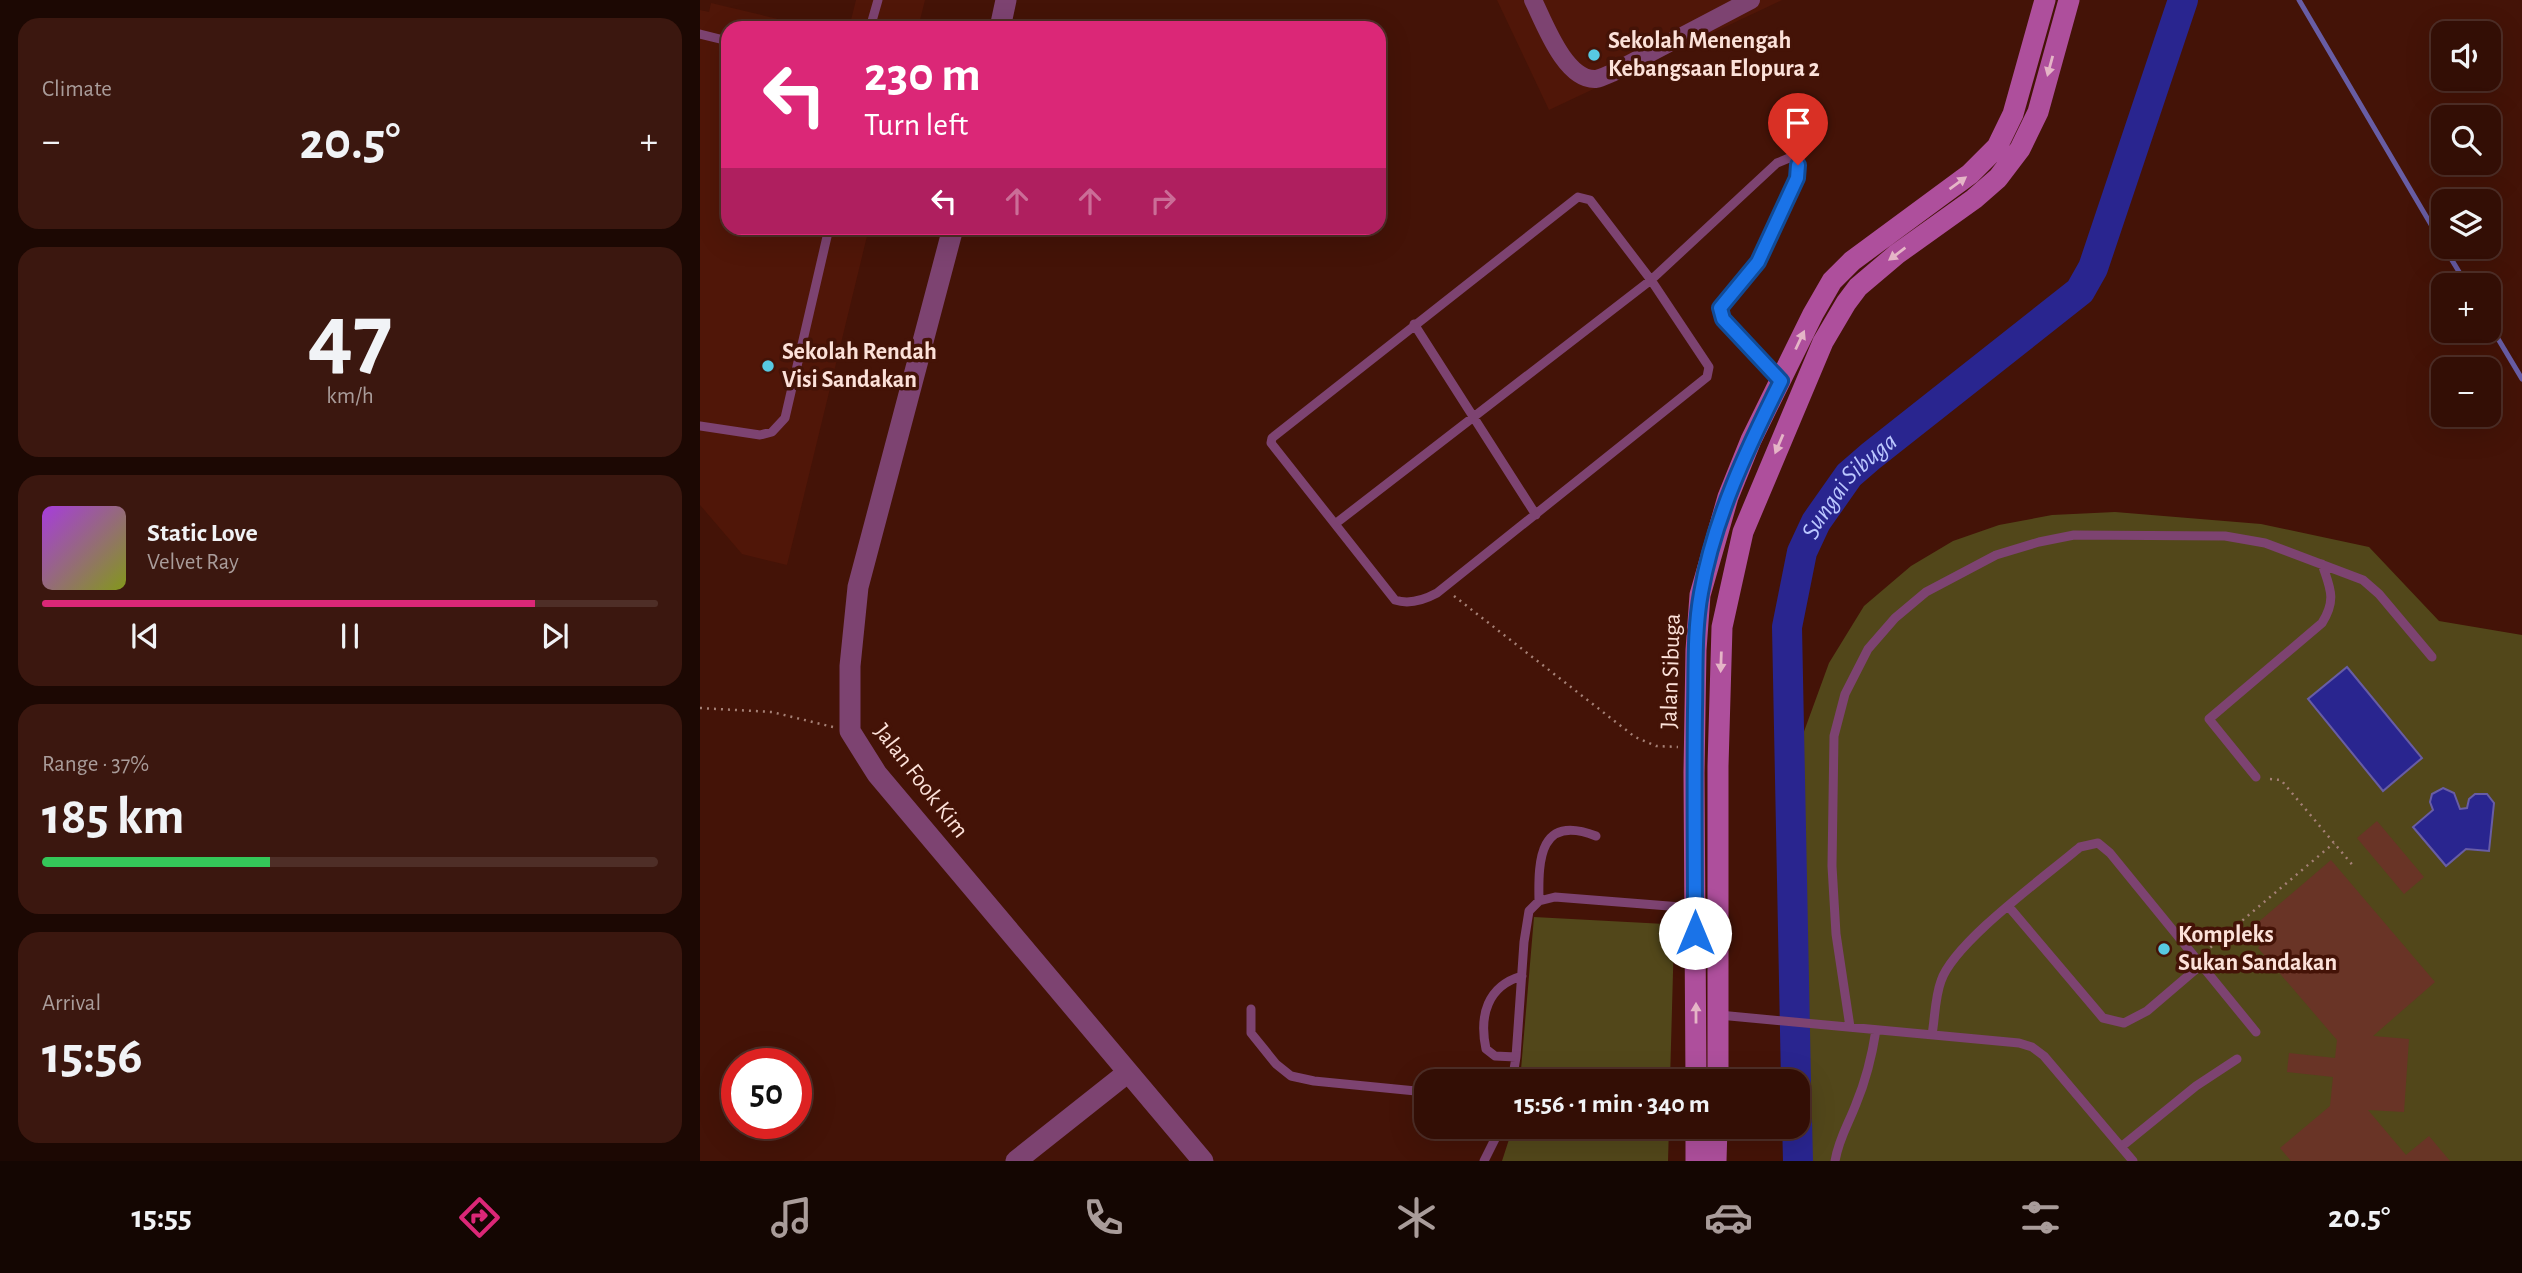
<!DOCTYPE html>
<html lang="en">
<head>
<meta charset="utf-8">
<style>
	body { margin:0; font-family:"Alegreya Sans",sans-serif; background:#3b170f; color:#f1f3f6; height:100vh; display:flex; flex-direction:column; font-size:26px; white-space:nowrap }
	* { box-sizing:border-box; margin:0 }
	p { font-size:23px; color:#a99c9a }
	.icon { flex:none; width:38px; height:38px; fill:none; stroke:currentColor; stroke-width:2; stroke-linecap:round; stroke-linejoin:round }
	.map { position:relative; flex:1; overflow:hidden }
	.drawer { display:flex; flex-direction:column; gap:18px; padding:18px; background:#1c0803; width:700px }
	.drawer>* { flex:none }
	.guide { position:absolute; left:21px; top:21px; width:665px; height:214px; border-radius:21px; box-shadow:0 7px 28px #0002,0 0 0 2px #4e2e27; background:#db2777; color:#fff; overflow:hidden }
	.tools { position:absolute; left:1731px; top:21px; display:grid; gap:14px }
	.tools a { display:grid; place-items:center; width:70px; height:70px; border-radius:14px; background:#330e05; box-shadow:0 7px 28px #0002,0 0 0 2px #4e2e27; font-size:35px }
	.speed { position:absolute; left:21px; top:1048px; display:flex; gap:14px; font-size:35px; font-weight:700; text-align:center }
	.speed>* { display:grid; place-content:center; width:91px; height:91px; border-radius:50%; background:#330e05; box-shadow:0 7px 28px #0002,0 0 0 2px #4e2e27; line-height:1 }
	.speed .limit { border:10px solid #d22; background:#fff; color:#111 }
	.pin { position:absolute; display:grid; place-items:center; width:60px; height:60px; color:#fff; margin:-72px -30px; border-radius:50% 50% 50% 0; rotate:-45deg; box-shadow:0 0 7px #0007 }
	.pin .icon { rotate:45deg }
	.me { position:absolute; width:77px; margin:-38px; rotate:0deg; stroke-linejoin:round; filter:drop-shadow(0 0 5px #0008) }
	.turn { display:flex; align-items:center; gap:24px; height:147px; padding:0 28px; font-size:32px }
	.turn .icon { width:91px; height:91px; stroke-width:2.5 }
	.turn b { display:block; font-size:49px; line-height:60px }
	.lanes { display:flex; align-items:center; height:66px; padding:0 28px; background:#0003; justify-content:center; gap:35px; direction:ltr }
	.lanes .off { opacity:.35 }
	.big { font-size:52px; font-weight:600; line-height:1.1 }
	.drawer .widget { flex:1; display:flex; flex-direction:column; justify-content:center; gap:10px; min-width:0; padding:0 24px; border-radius:21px; background:#3b170f }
	.drawer .dial { align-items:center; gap:0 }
	.dial b { font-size:91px; line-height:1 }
	.song { display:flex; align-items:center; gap:21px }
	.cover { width:84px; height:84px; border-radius:10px; background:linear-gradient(135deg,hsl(280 70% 55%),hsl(70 70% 35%)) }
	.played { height:7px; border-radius:4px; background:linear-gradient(90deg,#db2777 80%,#4e2e27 80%) }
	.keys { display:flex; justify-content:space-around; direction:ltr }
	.heat { display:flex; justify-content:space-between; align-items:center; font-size:38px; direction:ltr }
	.charge { height:10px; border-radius:5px; background:linear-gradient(90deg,#34c759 37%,#4e2e27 0) }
	.trip { position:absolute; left:714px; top:1069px; width:396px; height:70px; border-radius:21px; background:#330e05; box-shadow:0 7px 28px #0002,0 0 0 2px #4e2e27; font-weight:600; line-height:70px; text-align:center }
	.tabs { display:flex; height:112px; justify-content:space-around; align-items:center; background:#140602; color:#a99c9a }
	.tabs .icon { width:49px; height:49px }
	.tabs .current { color:#db2777 }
	.tabs b { font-size:32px; color:#f1f3f6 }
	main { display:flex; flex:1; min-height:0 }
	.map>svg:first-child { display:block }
	.built { fill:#501608 }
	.green { fill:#52471a }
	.water { fill:#29258f; stroke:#685da5; stroke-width:2 }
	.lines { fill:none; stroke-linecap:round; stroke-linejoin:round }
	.stream { stroke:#685da5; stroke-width:5 }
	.river { stroke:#29258f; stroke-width:30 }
	.building { fill:#693426 }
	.path { stroke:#a58076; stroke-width:2.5; stroke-dasharray:2 5; stroke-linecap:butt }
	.service { stroke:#7d4371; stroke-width:9 }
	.minor { stroke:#7d4371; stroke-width:18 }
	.tertiary { stroke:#7d4371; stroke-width:21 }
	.secondary { stroke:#ae4f9c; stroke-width:21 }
	.oneway { fill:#e5b5c7 }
	.route-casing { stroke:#114b97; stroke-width:18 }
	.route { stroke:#1a73e8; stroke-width:12 }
	.poi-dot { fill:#57c9e2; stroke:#441307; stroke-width:2.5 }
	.labels { text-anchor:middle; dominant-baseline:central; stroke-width:7; stroke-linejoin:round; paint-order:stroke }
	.poi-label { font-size:24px; font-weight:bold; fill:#fce1d9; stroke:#441307; text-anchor:start }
	.street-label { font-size:24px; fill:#fce1d9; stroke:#441307 }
	.water-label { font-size:26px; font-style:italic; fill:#bbc7ff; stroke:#441307 }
</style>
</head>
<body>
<main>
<section class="drawer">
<div class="widget"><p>Climate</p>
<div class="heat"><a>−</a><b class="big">20.5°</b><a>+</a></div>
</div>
<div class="widget dial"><b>47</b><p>km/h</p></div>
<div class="widget">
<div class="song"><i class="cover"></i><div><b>Static Love</b><p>Velvet Ray</p></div></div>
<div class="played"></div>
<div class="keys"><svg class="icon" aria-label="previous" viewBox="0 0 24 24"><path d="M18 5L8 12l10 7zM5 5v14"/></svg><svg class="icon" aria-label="pause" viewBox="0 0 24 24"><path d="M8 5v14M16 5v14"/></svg><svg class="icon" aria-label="next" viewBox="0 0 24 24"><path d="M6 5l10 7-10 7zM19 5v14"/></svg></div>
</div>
<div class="widget"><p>Range · 37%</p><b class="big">185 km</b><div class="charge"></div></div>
<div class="widget"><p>Arrival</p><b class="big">15:56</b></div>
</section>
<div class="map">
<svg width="1822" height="1161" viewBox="0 0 1822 1161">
	<rect width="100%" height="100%" fill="#441307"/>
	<!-- built -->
	<path class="built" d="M156,0H225L218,28H149Z
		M797,0H1082L849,110Z
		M11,3L116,28H28V228H169L87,565L42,554L0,505V10L9,12Z"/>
	<!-- green -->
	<path class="green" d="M1415,512L1561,524L1669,547L1739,621L1822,635V1161H1110L1102,737L1129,663L1164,606L1211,566L1253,541L1299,525L1352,515Z
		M834,917L965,924L966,935L974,936L970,1081H820Z
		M813,1127H969L968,1161H802Z"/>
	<!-- water -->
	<path class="water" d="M1647,667L1722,758L1683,791L1608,699Z
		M1743,788L1754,793L1760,809L1767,808L1769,799L1775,794H1787L1794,803L1789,851L1766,849L1746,866L1713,827L1733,810L1730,802L1732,794Z"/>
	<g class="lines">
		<!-- stream -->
		<path class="stream" d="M1599,0L1743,245
			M1744,247L1767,285
			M1788,322L1822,379"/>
		<!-- river -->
		<g class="river">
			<path id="s1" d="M1096,1082L1087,627L1102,552L1116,522L1149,475L1171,456L1380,291L1393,268L1483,0"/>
			<path d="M1097,1120L1098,1161"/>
		</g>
	</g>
	<!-- building -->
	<path class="building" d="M1677,821L1724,877L1704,894L1657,838Z
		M1631,860L1735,982L1673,1036L1709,1039L1704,1112L1668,1110L1706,1155L1729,1136L1750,1161H1591L1580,1148L1630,1106L1633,1077L1587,1072L1589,1053L1635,1058L1637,1040L1558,948L1560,945L1548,931Z"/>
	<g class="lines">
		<!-- path -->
		<path class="path" d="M754,596L935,737L956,746L978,747
			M0,708L72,712L133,727
			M1570,779L1581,780L1655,868
			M1505,952L1634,843"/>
		<!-- service -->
		<path class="service" d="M170,28L178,0
			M0,34L28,41
			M878,197L890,200L951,280L1009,367L1007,377L737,593C724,600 710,605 695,600L571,443L572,438Z
			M714,324L836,515
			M0,426L60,435L72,432L85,418L129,228
			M635,524L951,280L1077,163L1089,158L1094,160L1098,165L1097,178L1058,262L1046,279L1020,308L1022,319L1080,380
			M1556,777L1509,719L1622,623C1637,599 1630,588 1622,564
			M839,901C838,858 840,814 896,836
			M1309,907L1403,1018L1424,1023L1447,1011L1502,964
			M551,1009V1033L576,1064L591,1076L614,1081L726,1092
			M1019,1015L1319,1043L1332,1047L1344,1056L1433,1161
			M1150,1027L1136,934L1132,866L1134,736L1145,694L1168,649L1195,618L1226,592L1296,555L1339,542L1374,535L1525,536L1565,543L1663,580L1679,594L1732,657
			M1232,1035C1235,1017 1235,997 1241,981C1254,942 1346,876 1380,847L1398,843L1410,853L1556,1032
			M816,1057L795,1056L786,1049C779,1016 787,986 822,976
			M812,1082L816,1057L824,942L829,911L839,901L855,897L994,908
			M1421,1147L1496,1086L1537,1059
			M784,1161L801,1127
			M1135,1161C1139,1138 1148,1125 1156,1104C1166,1080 1172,1056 1176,1030"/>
		<!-- minor -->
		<path class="minor" d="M833,0C844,22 865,81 896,79C901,78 907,75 912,73L1051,0"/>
		<!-- tertiary -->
		<path class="tertiary" d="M300,28L306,0
			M253,228L158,587L150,666V731L177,774L503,1161
			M316,1161L427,1073"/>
		<!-- secondary -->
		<path class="secondary" d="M996,1082L994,773L996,650L1000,595L1028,497L1051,440L1113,314L1132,281L1152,261L1270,174L1297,147L1313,114L1345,0
			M1018,1082V766L1022,627L1043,532L1123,342L1146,303L1158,287L1197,254L1274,199L1298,178L1320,149L1338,112L1369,0
			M996,1127V1161
			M1016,1161L1017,1127"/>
	</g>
	<!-- one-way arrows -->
	<defs><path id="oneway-solid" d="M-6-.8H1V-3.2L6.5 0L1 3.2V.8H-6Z" transform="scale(1.75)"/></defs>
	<g class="oneway">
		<use href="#oneway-solid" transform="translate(1350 66) rotate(105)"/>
		<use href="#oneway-solid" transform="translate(1258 183) rotate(-36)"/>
		<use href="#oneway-solid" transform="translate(1197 254) rotate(143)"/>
		<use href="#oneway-solid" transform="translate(1100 340) rotate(-65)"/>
		<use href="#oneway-solid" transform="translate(1079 444) rotate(113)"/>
		<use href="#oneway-solid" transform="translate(1021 662) rotate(92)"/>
		<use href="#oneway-solid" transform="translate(996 1013) rotate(-90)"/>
	</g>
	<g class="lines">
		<!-- route casing -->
		<g class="route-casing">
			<path id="route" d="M995,933C995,858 994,784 995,710C996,672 994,631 1001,593C1014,518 1047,449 1081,381L1023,319L1020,308L1058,262L1097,178L1098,165"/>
		</g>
		<!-- route -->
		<use href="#route" class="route"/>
	</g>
	<!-- markers -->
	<g class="poi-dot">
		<circle cx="894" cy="55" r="7"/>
		<circle cx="68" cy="366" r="7"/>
		<circle cx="1464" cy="949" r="7"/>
	</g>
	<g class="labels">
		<!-- poi labels -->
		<g class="poi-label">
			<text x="908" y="41">Sekolah Menengah<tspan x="908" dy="28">Kebangsaan Elopura 2</tspan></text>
			<text x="82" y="352">Sekolah Rendah<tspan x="82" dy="28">Visi Sandakan</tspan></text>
			<text x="1478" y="935">Kompleks<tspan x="1478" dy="28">Sukan Sandakan</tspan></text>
		</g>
		<!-- street labels -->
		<g class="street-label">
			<text transform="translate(971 671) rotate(-88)">Jalan Sibuga</text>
			<text transform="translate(221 781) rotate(52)">Jalan Fook Kim</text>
		</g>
		<!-- water labels -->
		<g class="water-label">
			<text stroke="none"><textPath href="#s1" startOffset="614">Sungai Sibuga</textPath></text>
		</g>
	</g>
</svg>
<div class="tools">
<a><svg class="icon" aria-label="sound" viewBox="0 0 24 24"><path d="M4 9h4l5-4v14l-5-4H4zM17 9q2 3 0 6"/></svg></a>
<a><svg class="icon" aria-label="search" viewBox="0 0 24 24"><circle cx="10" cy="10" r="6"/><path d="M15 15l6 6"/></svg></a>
<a><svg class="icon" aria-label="layers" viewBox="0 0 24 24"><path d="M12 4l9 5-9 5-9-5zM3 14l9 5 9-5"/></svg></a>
<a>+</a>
<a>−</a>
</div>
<div class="speed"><div class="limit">50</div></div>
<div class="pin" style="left:1098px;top:165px;background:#d93025"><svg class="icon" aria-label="arrive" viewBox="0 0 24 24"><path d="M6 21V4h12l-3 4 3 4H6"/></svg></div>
<svg class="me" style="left:995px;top:933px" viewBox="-20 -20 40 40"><circle r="19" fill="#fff"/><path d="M0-13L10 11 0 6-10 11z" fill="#1a73e8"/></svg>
<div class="trip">15:56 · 1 min · 340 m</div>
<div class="guide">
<div class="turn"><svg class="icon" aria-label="left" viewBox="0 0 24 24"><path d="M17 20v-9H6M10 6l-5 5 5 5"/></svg><div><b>230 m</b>Turn left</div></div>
<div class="lanes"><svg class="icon" aria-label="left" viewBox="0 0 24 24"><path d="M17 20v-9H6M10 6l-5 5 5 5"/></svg><svg class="icon off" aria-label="ahead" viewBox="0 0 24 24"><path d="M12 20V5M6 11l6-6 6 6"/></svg><svg class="icon off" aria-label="ahead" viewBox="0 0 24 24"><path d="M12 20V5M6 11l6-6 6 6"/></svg><svg class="icon off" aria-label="right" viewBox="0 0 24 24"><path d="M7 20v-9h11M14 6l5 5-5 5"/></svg></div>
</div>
</div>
</main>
<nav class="tabs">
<b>15:55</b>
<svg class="icon current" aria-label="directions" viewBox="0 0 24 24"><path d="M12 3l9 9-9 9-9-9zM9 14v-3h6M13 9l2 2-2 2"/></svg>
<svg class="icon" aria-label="music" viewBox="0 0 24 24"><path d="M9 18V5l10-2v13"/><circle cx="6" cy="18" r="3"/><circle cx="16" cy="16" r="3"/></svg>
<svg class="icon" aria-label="phone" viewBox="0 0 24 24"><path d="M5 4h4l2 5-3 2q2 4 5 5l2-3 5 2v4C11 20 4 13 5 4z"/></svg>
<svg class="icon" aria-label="climate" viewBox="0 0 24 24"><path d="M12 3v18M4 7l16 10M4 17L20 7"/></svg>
<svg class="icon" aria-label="car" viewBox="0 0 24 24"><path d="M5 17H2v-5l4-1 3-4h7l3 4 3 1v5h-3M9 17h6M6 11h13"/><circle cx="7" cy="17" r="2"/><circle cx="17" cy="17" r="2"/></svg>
<svg class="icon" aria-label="filters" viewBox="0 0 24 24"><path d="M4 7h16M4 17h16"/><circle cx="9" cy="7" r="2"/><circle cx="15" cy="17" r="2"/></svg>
<b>20.5°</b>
</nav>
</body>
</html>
